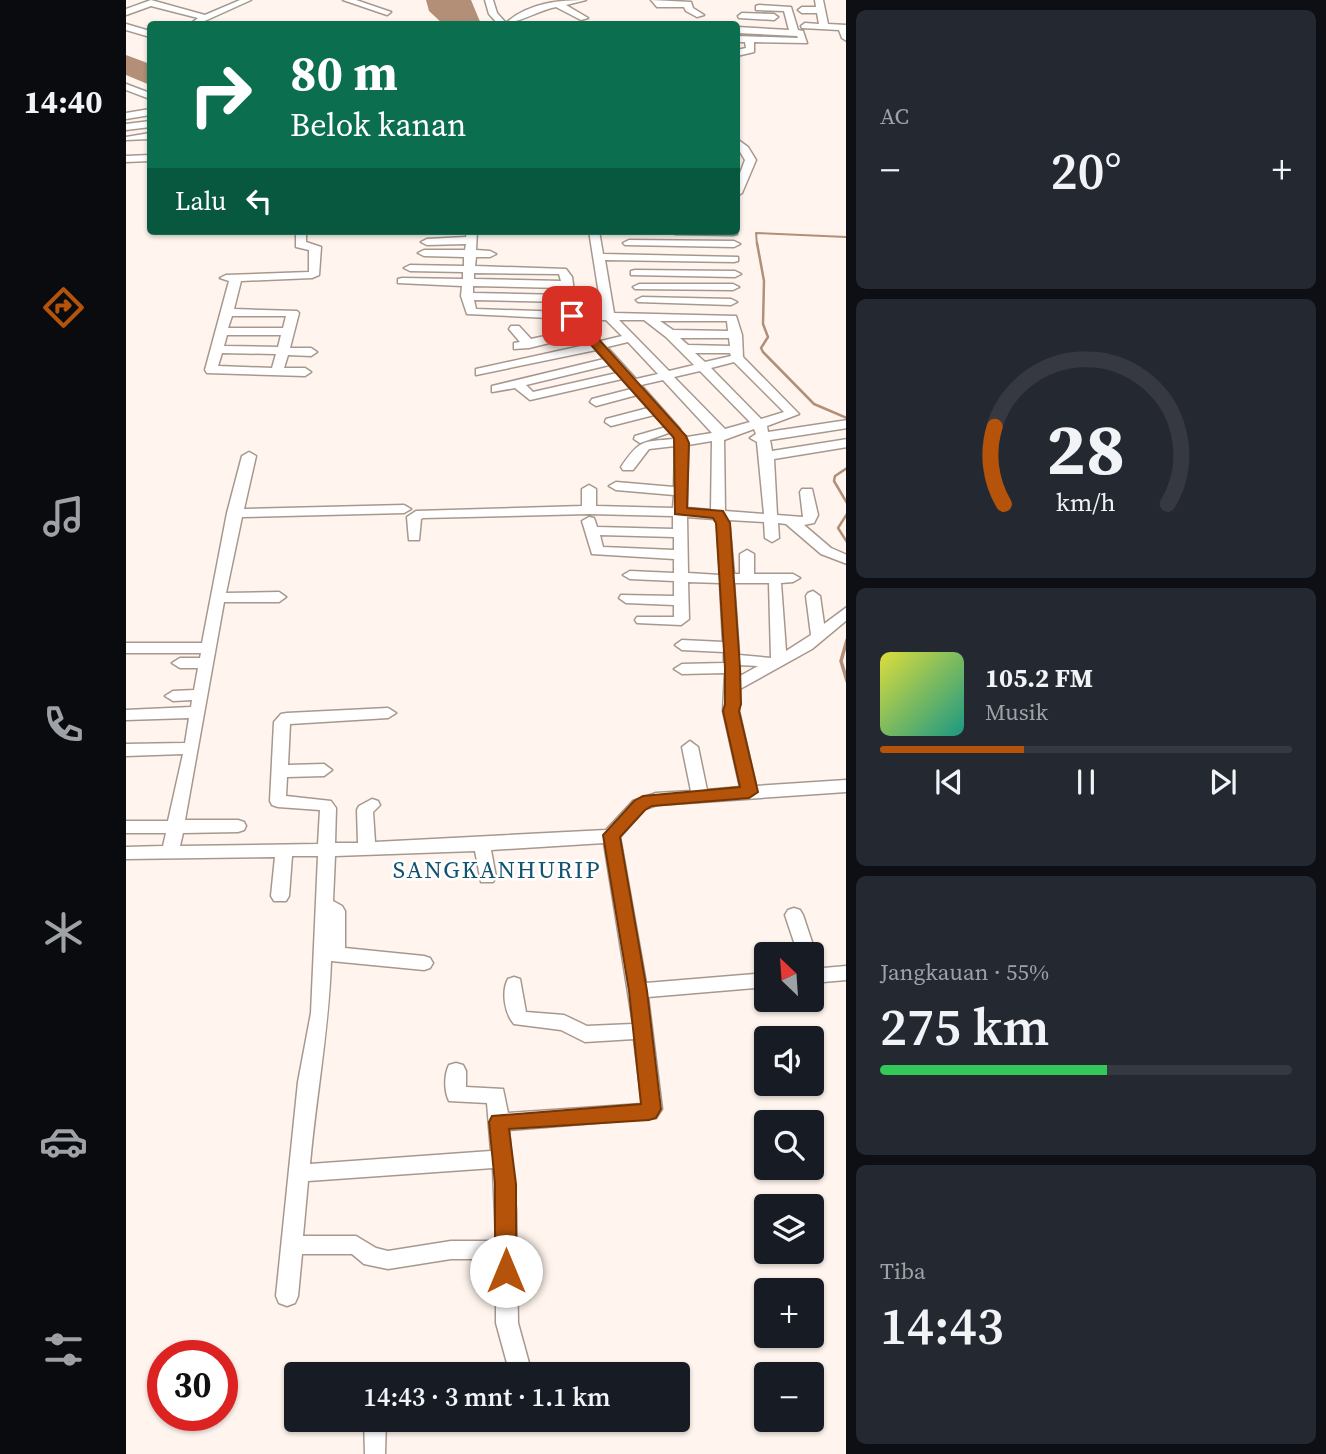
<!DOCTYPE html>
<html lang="id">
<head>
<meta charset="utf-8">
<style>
	body { margin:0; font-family:"Source Serif 4",serif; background:#242831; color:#f1f3f6; height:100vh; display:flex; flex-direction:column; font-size:26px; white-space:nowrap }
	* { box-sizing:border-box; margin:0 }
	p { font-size:23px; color:#9ea1a6 }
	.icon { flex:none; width:38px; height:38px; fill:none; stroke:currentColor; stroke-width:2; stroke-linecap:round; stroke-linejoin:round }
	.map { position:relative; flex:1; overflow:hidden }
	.sheet { display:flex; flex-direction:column; gap:10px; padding:10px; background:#0d0f14; width:480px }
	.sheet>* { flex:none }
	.top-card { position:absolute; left:21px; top:21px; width:593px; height:214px; border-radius:7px; box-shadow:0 2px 5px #0004; background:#0b6e4f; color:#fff; overflow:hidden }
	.needle { width:46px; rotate:335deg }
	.buttons { position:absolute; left:628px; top:942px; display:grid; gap:14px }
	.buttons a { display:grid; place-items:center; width:70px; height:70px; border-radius:7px; background:#171b24; box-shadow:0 2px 5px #0004; font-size:35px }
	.speed { position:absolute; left:21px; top:1340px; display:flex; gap:14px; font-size:35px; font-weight:700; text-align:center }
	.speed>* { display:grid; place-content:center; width:91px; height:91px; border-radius:50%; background:#171b24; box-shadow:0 2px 5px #0004; line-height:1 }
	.speed .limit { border:10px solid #d22; background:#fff; color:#111 }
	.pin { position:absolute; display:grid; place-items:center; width:60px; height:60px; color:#fff; margin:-30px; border-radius:14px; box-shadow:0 4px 10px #0006 }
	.me { position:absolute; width:77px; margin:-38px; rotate:0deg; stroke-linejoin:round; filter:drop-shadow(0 0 5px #0008) }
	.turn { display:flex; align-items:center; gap:24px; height:147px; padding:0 28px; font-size:32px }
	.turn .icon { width:91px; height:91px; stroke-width:2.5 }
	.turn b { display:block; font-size:49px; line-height:60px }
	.then { display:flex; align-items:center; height:66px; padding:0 28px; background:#0003; gap:14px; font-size:26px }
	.big { font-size:52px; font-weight:600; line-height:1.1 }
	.sheet .tile { flex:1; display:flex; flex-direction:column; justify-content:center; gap:10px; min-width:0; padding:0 24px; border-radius:10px; background:#242831 }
	.sheet .dial { align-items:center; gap:0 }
	.dial svg { height:182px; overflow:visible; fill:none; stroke:#363941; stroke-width:7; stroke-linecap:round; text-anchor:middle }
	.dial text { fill:#f1f3f6; stroke:none }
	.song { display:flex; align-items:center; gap:21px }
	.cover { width:84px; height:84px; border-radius:10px; background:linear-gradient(135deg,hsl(60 70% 55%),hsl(170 70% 35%)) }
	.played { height:7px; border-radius:4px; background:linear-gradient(90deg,#b45309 35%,#363941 35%) }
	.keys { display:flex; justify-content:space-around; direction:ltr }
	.heat { display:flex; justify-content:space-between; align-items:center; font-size:38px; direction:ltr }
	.charge { height:10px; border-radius:5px; background:linear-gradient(90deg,#34c759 55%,#363941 0) }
	.trip { position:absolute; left:158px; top:1362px; width:406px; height:70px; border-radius:7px; background:#171b24; box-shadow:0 2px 5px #0004; font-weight:600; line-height:70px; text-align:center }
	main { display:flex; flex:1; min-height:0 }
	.tabs { display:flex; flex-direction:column; width:126px; justify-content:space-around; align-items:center; background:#090b0e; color:#9ea1a6 }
	.tabs .icon { width:49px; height:49px }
	.tabs .on { color:#b45309 }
	.tabs b { font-size:32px; color:#f1f3f6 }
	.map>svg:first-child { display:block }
	.water { fill:#b38f78 }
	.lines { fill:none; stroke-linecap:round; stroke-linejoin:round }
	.stream-far2 { stroke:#b38f78; stroke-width:2 }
	.stream-far1 { stroke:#b38f78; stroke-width:2.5 }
	.stream { stroke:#b38f78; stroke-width:3.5 }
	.minor-casing { stroke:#a7988e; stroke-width:3 }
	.minor { fill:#fff; fill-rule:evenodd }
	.route { fill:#b45309; stroke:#753606; stroke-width:2 }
	.labels { text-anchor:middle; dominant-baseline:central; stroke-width:5; stroke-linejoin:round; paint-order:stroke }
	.quarter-label { font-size:24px; letter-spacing:2px; fill:#115271; stroke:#fff }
</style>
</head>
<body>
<main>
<nav class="tabs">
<b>14:40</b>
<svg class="icon on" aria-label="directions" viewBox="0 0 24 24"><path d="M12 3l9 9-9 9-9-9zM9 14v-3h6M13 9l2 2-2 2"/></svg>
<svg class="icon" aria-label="music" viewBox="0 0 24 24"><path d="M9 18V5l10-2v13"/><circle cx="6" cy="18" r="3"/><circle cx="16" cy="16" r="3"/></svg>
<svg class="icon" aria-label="phone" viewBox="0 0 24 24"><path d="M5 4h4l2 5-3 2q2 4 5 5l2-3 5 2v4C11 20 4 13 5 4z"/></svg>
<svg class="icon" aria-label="climate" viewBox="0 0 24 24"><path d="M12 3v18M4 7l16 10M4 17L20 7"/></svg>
<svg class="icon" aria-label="car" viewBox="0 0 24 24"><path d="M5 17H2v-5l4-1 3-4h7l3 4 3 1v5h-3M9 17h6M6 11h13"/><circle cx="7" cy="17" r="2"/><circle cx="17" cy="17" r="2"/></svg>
<svg class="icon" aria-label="filters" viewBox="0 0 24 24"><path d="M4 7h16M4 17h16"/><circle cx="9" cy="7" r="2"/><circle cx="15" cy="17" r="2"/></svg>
</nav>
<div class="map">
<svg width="721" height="1454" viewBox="0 0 721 1454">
	<rect width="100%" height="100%" fill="#fff5ee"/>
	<!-- water -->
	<path class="water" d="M300,0H345L355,24H317L303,11Z
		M0,55L24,64V85L0,75Z"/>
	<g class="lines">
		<!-- stream-far2 -->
		<path class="stream-far2" d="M631,245L630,233L721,237"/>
		<!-- stream-far1 -->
		<path class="stream-far1" d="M631,243L638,281L637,324L642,337L635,348L637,352L688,404L721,418
			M721,468L709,476L708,481L721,503
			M721,514L712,528L721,542"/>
		<!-- stream -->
		<path class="stream" d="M721,640L715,661L721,681"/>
		<!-- minor casing -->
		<g class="minor-casing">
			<path id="minor" d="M25,0L79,15L114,0H125L72,24L67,22L72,18L25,6L0,15V9Z
				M217,0H230L265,12L261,15Z
				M359,0H367L371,13L380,23C402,3 433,0 460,0L440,5L462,18L455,20L430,7C410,11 393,24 372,24L363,14Z
				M525,0L565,2L567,8L578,15L571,17L560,11L558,7H531Z
				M689,0H697L702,24L720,25L721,41L716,38L713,30L676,28L675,26L679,23L693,24L691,13H676L672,10L676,7H690Z
				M633,5L665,7L672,30L677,31L681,43L628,42V52L611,56V50L620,48L619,42H611V36L672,38L671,36L611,33V27L663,30L658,11L630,10V6Z
				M616,13L648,14L652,17L648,20L613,18L612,16Z
				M0,24L24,31V37L0,30Z
				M0,84L24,93V99L0,90Z
				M24,109V115L0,119V113Z
				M24,121V127L0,130V124Z
				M24,133V139L0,140V137Z
				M611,139L622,147L630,160L616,193L611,196V181L619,160L611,147Z
				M24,155V161L0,162V156Z
				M611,230V234L607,235L549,234L544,231Z
				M170,231H180V242L195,247L193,275L186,278L115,281L108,309L171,311L173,313L164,348H185L191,352L185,356L162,355L158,368H179L185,372L179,376L81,373L79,370L103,281L94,278L100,275L183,272V250L170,247ZM106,316H160L157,328H102ZM101,335H155L152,347L98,346ZM96,353L150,354L146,368L92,366Z
				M341,231H351L350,250L364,251L370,254L364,257H350L349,266L440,269L446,277L451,313H476L463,231H473L477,254L612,257V261L608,262L479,260L488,313L610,316L616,335L617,357L673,414L641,426L642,432L721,420V428L644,440L646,451L721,439V447L648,459L651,515L677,517L674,492L676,489H686L692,515L688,523L678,525L705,548L721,555V564L695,554L660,524L652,523L653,538L646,542L639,538L638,522L603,520L608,574H614V554L621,550L628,554V574H667L674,578L667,582L655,583L660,651L685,635L680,596L682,593L687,591L694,596L698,624L721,607V620L686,649L614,689L613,711L630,786L721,780V792L531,805L519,809L494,837L520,983L640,973V987L522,997L536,1109L530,1118L383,1130L390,1210L392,1323L406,1374H384L370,1323V1259H325L262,1269L238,1264L226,1254H176L172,1296L169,1303L161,1306L153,1303L150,1296L172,1082L185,1013L192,856H166L163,896L160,901H148L145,896L149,857L0,859V847L37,846L40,833H0V821H42L57,754L0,756V744L59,743L63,718L0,720V710L65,707L66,700L47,701L39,696L47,691L68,690L72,668H54L46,663L54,658H74L75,653H0V643H76L101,513L116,456L123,452L130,456L118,509L278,505L285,509L278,513L116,517L100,593L153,592L160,597L153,602H98L59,820H112L118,822L120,826L118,830L112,832L57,833L54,846L192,844L194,810L152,807L146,805L144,801L148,722L155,714L161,713L262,708L270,713L262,718L164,724L162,765L198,764L206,770L198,776L161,777L160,796L205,801L210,808L209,843H232L231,810L233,806L246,799L252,801L254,805L247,812L249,842L480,830L507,801L530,793L565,791L556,747L564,741L572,747L581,790L614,787L597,711L599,673L556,674L548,669L556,664L598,663V652L556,650L549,645L556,640L597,642L594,583L562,582L563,619L555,625L511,623L509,620L511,617H548V605L500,603L493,598L495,595L548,596V581L504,579L497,575L504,571L548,573V559L466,554L456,521L463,517L468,518L471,527L547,529V516L463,514L297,518L295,519L293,540H283L281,517L290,511L456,506V489L463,485L470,489V506L547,508L548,495L490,490L483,486L490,482L548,487L549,446L523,449L507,470H497L495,467C514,439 516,442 548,439L549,433L554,432L561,437L586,433L537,380L515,385L554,429L514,443L508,439L509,436L540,427L528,415L485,426L479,422L480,419L522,408L511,395L470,406L464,402L466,399L505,389L496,379L404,400L389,388L366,392V386L478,359L470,350L350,375V369L464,344L456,335L403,348L388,349V343L394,342L383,329L385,326H393L405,339L451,329L443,319L341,314L335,296L336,286L272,283V279L276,278L337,279V272L284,271L278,268L284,265L338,266V257L298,256L292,253L298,250H339L340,244L301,245L295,242L301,239L340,237ZM348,273L433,274L435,281L348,279ZM347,286L436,288L437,295L347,293ZM348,300L438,302L440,312L350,309ZM456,320H480L496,336L475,341ZM493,320H518L540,337L568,365L543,371ZM534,321H601L602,331L547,330ZM554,338H603L604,346L562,345ZM502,342L532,374L510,379L481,347ZM569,353H604L605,356L579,362ZM608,362L658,412L635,419L585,368ZM483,365L491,373L407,392L400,385ZM574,371L624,422L599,429L548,377ZM628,429L630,434L624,438L631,442L638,514L599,511L598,440ZM586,441L585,510L561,508L562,445ZM561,517L588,519L591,523L594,575L562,573ZM474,535L548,537V550L477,547ZM608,583H643L645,658L613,655ZM613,665L632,666L614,676ZM478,843L507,1024L461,1026L438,1015L400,1012L394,979L388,977L382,979C375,992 379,1014 388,1024L435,1030L459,1042L508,1039L516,1104L382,1113L377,1089L340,1087V1071L337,1065L330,1063L323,1065C318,1075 318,1091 323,1101L361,1103L365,1151L184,1164C190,1096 203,1029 205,961L298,970L304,968L307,963L304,958L298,956L219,948V911L216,906L207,901L209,856L349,851L355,882H367L370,877L365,850ZM367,1168L370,1241H325L262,1251L250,1248L230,1236H177L182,1181Z
				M503,240L608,241L614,244L608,247L499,245L497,243Z
				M509,270L609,271L615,274L609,277L505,275V271Z
				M513,284H607L613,287L607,290L509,289L507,287Z
				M516,297L605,299L611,302L605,305L512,302L510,300Z
				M668,908L674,910L677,915L690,954L687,959L686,954H672L659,915L662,910Z
				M721,966V980L686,983V969Z
				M238,1419H260L259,1454H239Z"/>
		</g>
		<!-- minor -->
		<use href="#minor" class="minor"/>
	</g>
	<!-- route -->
	<path class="route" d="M442,314H450L560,436L563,443L561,508L597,511L604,523L614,668L615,704L613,711L632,792L623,798L526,806L519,810L494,837L521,991L535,1109L530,1118L523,1120L383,1129L390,1184V1271L387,1278L380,1281L372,1278L369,1271V1184L363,1122L366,1116L515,1104L503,991L477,835L508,801L517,796L614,787L597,711L599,704V668L590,523L587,518L549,514L548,438L442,319Z"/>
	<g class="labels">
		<!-- quarter labels -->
		<g class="quarter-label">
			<text x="371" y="869">SANGKANHURIP</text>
		</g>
	</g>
</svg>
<div class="buttons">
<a><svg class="needle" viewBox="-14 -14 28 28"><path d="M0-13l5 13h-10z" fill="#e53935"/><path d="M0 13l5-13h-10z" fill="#9ea1a6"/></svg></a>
<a><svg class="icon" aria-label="sound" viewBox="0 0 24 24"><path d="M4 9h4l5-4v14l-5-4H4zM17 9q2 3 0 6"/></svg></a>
<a><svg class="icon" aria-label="search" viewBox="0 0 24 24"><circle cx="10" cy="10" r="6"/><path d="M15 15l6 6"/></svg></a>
<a><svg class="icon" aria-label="layers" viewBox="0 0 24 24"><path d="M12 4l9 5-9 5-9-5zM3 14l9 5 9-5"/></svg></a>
<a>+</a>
<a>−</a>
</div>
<div class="speed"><div class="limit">30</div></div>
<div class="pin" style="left:446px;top:316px;background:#d93025"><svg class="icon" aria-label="arrive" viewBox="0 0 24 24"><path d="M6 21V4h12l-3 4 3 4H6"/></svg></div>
<svg class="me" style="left:380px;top:1271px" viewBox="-20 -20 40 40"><circle r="19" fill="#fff"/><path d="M0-13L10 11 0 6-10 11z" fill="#b45309"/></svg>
<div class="trip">14:43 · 3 mnt · 1.1 km</div>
<div class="top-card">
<div class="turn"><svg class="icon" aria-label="right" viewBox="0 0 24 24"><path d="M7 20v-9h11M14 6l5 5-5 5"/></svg><div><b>80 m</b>Belok kanan</div></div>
<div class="then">Lalu<svg class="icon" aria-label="left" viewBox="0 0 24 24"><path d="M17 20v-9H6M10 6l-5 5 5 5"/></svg></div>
</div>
</div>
<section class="sheet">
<div class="tile"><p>AC</p>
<div class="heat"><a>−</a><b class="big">20°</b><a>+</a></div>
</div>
<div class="tile dial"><svg viewBox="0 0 100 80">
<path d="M14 69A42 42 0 1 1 86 69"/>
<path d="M14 69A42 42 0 0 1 10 35" stroke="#b45309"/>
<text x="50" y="56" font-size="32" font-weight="700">28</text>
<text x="50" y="72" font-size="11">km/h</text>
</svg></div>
<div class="tile">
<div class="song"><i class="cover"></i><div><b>105.2 FM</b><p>Musik</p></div></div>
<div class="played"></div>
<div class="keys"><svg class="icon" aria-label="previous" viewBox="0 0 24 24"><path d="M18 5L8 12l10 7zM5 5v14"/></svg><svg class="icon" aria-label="pause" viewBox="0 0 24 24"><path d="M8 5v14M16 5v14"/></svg><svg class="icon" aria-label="next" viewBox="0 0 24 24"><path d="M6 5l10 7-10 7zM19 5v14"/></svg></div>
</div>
<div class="tile"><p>Jangkauan · 55%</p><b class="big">275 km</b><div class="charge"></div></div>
<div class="tile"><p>Tiba</p><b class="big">14:43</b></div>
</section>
</main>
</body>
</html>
